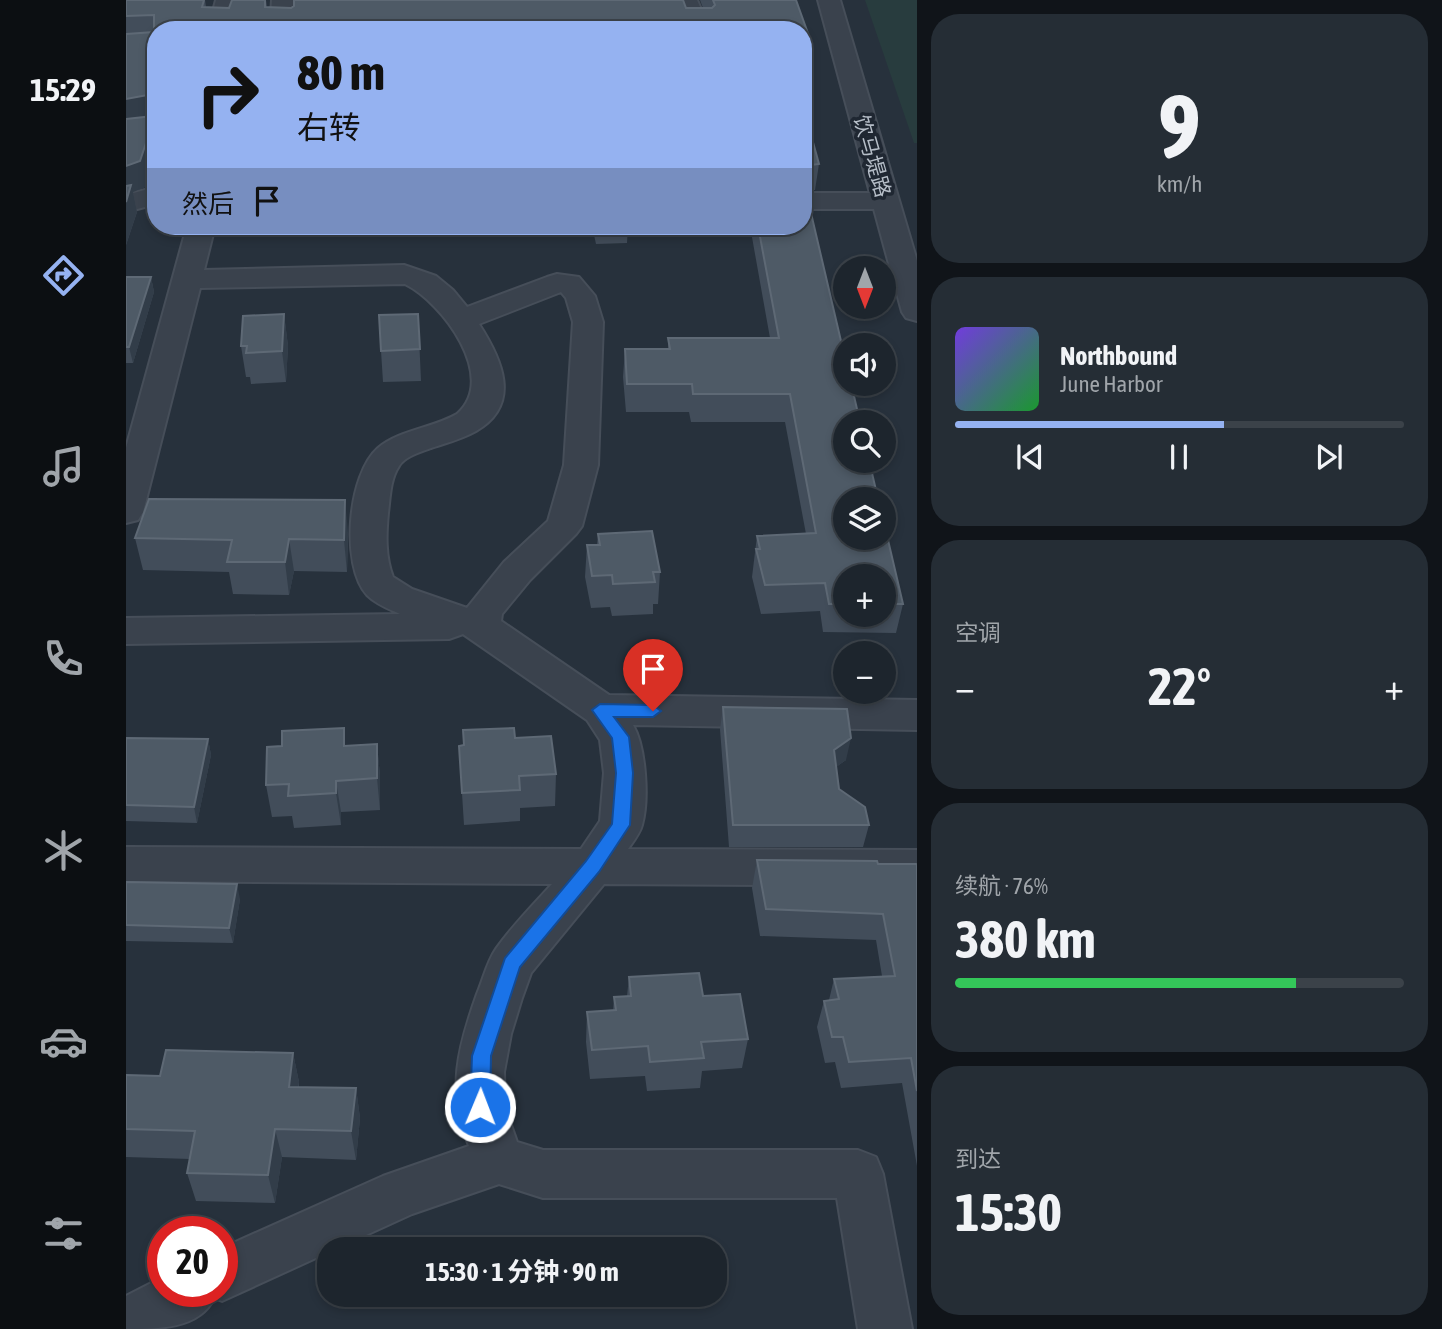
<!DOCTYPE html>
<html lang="zh">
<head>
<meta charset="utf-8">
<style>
	body { margin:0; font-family:"Asap Condensed","Noto Sans SC",sans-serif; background:#252d35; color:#f1f3f6; height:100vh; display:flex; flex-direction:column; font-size:26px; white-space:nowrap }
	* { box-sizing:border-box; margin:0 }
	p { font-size:23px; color:#a0a5aa }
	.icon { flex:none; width:38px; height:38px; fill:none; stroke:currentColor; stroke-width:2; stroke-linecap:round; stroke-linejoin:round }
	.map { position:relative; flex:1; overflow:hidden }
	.sheet { display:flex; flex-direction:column; gap:14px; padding:14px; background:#101419; width:525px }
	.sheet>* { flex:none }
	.hud { position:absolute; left:21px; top:21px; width:665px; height:214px; border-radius:28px; box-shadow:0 4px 10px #0003,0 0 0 2px #3b4249; background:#95b2f1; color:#111; overflow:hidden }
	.needle { width:46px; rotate:180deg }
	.controls { position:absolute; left:707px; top:256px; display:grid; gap:14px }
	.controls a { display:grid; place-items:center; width:63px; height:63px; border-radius:50%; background:#1d252d; box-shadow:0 4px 10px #0003,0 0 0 2px #3b4249; font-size:35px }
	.speed { position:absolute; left:21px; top:1216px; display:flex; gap:14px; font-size:35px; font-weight:700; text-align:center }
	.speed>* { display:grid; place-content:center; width:91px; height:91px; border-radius:50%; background:#1d252d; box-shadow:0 4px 10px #0003,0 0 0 2px #3b4249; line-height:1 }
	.speed .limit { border:10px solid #d22; background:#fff; color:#111 }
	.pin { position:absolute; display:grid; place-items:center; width:60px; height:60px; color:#fff; margin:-72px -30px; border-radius:50% 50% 50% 0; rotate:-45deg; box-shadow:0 0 7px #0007 }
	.pin .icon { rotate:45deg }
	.me { position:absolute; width:77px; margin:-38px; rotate:1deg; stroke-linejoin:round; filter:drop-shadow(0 0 5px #0008) }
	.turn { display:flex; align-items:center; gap:24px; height:147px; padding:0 35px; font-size:32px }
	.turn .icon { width:91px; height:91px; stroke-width:2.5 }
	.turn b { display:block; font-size:49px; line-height:60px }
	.then { display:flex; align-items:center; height:66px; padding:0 35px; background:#0003; gap:14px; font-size:26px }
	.big { font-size:52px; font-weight:700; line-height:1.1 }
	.sheet .card { flex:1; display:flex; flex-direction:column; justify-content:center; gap:10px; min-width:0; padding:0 24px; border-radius:28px; background:#252d35 }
	.sheet .dial { align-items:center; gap:0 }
	.dial b { font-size:91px; line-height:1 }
	.song { display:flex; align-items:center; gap:21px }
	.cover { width:84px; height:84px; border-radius:10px; background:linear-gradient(135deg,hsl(260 70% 55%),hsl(130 70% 35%)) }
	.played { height:7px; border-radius:4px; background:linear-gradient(90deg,#95b2f1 60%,#3b4249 60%) }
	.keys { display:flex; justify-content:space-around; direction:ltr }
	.heat { display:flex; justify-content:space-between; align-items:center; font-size:38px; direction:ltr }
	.charge { height:10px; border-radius:5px; background:linear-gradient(90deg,#34c759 76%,#3b4249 0) }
	.trip { position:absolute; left:191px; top:1237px; width:410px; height:70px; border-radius:28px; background:#1d252d; box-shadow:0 4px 10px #0003,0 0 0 2px #3b4249; font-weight:700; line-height:70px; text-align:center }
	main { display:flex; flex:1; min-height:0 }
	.menu { display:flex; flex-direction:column; width:126px; justify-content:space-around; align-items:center; background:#0c0f12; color:#a0a5aa }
	.menu .icon { width:49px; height:49px }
	.menu .current { color:#95b2f1 }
	.menu b { font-size:32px; color:#f1f3f6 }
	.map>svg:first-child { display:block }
	.green { fill:#283c3e }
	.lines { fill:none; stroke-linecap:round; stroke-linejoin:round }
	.minor-casing { stroke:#464e59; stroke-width:4 }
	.minor { fill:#3a424d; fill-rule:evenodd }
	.wall { fill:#424d5a; fill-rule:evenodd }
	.shaded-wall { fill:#323d49 }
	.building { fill:#4e5a66; stroke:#5e6975; stroke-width:2 }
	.route { fill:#1a73e8; stroke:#114b97; stroke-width:2 }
	.labels { text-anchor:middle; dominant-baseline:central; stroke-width:7; stroke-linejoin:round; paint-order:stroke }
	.far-street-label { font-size:21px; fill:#b6bec8; stroke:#1f2732 }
</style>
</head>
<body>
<main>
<nav class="menu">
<b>15:29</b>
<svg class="icon current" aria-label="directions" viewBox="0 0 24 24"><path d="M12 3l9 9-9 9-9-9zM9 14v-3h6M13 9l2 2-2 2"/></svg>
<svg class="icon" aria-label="music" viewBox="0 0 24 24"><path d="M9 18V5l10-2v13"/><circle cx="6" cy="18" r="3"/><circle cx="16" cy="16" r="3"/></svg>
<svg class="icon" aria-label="phone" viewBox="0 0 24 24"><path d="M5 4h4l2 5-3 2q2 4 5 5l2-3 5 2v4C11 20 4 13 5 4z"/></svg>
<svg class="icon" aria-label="climate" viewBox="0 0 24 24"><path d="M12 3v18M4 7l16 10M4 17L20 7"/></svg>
<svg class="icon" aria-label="car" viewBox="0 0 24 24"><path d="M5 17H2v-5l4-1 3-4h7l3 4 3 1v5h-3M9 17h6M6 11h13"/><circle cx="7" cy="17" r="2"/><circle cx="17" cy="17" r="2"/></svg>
<svg class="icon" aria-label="filters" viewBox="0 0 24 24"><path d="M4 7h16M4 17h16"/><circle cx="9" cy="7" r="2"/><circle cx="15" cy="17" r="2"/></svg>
</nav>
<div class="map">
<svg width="791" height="1329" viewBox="0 0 791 1329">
	<rect width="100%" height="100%" fill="#27313c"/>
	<!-- green -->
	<path class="green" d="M739,0H791V143H788Z"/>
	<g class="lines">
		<!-- minor casing -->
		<g class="minor-casing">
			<path id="minor" d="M90,0H112L106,30H82Z
				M146,0H168V30H144Z
				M549,0H571L584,30H560Z
				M692,0H714L791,261V321L780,318L776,312L748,209H677V193H744Z
				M30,187V204L0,212V195Z
				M61,226H89L78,270L278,265L310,276L327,290L341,307L421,277L431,274L453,277L469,296L477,322L472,465L456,526L450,534L404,580L376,614L375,621L483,695L791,700V730L507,725C520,747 523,800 516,825C514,833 507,842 502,849L791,850V886L478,884L405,973L396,998L385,1034L378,1072L379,1108L391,1142L417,1150H732L750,1157L757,1174L786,1329H732L711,1198H417L373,1184L286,1214L96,1301L88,1298C74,1329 31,1329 0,1329V1296L37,1277V1292H96V1248L257,1176L343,1146C321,1090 331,1050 351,994C357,980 361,962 370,949C386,926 407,905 426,884L0,881V847L455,849L474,821L478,773L474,740L461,720L337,634L323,639L0,644V618L274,614C263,609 250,604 241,595C214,565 222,474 252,448C273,430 307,428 331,414C373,378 316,302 279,284L74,288L17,512L12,520L0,523V448ZM435,292L440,298L447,322L438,465L422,521L378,562L341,608L286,589L267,577C259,556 260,534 262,513C264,498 264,479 273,466C279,456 295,452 305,448C320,443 336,439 350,431C397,404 375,358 353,324Z"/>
		</g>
		<!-- minor -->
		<use href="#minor" class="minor"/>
	</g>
	<!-- wall -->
	<path class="wall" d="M0,0H79L80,7L103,8L106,0H140L141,7L165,8H577L574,0H670L684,39L680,63H677V30H30V153L19,187L7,192L11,212L0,245Z
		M677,106L693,164L689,190L680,191L777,604L770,633L697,632L694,611L635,614L626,577L631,536L680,534L659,422H565L563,412H500L497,377L499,349H542V338H644L624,226H677ZM719,576H758V614H719Z
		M466,226H502L501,243L470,244Z
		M0,277H25L28,292L7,363H0Z
		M158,314L162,346L160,382L125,384L124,377H120L115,346Z
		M292,314L295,381L257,382L255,351Z
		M222,532L221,572L168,571L163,595L107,594L103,572L17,570L9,538Z
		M472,534L534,572L532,604H527V614L486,616L484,607L465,608L459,577L461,545H471Z
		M597,707L720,760L710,767L713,789L743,825L737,847H603L594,729Z
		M337,730L389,738L430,774L429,806L394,808V821L338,825L333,746H338Z
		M0,738L82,739L85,755L71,823L0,821Z
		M251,744L254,776V810L215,812V825L168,828L166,816L146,817L140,785L221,746Z
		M631,860L791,865V1166L776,1083L715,1088L709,1062L699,1063L691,1027L698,1001L703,1000L708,979L756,976L750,940L634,936L626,888Z
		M0,882L114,899L107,943L0,941Z
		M503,977L577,996L622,1039L616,1068L576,1071L574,1088L521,1091L519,1076L464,1079L460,1042L461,1012L487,1011L488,997L501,996Z
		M167,1053L173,1082V1087L230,1088L234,1118L230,1160L156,1157L149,1203L70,1201L61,1173L64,1159L0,1157V1075L34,1076Z"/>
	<!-- shaded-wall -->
	<path class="shaded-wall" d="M27,94L30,120L0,126V99Z
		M27,122L30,138V153L19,187L7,192L11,212L0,245V166Z
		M25,277L28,292L7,363L3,347Z
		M158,314L162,346L160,382L156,351Z
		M219,500L222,532L221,572L218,540Z
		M163,539L168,571L163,595L159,562Z
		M725,738L720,760L703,772L708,750Z
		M82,739L85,755L71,823L68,807Z
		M251,744L254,776V810L251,778Z
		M210,781L215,812V825L210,793Z
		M111,884L114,899L107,943L103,928Z
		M167,1053L173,1082L169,1116L163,1087Z
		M230,1088L234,1118L230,1160L225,1131Z
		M149,1129L156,1157L149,1203L142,1175Z"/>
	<!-- building -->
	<path class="building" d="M0,0H78L76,7L103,8L106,0H139V7L165,8L168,6V0H557L560,8H586L589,5L587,0H670L684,39H677V30H30V122H27L14,161L0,166V119L27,116V94L0,99V34L28,32V15L0,16Z
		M677,106L693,164L677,166Z
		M677,179L719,358V383H725L734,422H719V460H743L752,499H719V537H758V523L777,604H758V576H719V604H703L699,583L639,585L630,549H634L631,536L690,533L664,394H567L566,384H501L499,349H544L542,338H653L632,226H677Z
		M5,185L0,202V186Z
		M0,277H25L3,347H0Z
		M158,314L156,351L120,353L121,346H115L117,316Z
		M292,314L294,349L255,351L253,315Z
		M23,499L219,500L218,540L163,539L159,562H101L106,540L9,538Z
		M526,531L534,572H527L529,582L487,584L486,575L466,576L461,545H474L472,534Z
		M597,707L721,709L725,738L708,750L713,789L739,807L743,825H607Z
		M218,728V746L251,744V778L210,781V793L162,796L163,784L140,785L141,747L156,746V731Z
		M388,728L389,738L425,736L430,774L393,776L394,790L336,793L333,746L338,745L337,730Z
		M0,738L82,739L68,807L0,805Z
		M631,860L751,861L752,864H790L791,865V1091L785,1058L723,1062L717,1037H706L698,1001L713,999L708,979L769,976L757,914L640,909Z
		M0,882L111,884L103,928L0,925Z
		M573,973L577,996L614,994L622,1039L575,1042L578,1058L524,1062L522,1046L466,1050L461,1012L490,1010L488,997L505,996L503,977Z
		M40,1050L167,1053L163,1087L230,1088L225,1131L149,1129L142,1175L61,1173L69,1131L0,1129V1075L34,1076Z"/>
	<!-- route -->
	<path class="route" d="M474,704L527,705L535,711L527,717H488L503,737L507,773L504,825L473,872L394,967L365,1056L364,1107L362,1113L354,1116L347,1113L344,1107L346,1056L379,958L460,861L486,824L490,773L486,738L466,710Z"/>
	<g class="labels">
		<!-- far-street labels -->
		<g class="far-street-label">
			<text transform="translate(747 156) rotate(74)">饮马堤路</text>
		</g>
	</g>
</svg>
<div class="controls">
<a><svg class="needle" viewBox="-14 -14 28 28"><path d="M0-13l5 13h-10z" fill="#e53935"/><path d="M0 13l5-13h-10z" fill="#a0a5aa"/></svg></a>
<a><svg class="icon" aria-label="sound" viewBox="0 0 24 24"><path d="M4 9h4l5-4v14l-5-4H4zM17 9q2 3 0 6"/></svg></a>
<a><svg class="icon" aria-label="search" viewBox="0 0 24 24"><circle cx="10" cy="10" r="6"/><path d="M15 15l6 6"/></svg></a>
<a><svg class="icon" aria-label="layers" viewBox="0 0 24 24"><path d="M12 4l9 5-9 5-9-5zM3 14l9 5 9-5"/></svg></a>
<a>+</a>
<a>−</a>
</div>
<div class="speed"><div class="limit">20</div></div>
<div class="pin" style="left:527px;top:711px;background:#d93025"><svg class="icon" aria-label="arrive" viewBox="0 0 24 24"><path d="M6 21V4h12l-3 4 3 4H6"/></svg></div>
<svg class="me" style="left:354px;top:1107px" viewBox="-20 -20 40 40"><circle r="17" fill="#1a73e8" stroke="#fff" stroke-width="3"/><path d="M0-11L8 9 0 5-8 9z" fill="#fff"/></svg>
<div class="trip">15:30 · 1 分钟 · 90 m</div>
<div class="hud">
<div class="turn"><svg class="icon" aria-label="right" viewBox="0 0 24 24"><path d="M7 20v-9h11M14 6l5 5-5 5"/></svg><div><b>80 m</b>右转</div></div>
<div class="then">然后<svg class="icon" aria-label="arrive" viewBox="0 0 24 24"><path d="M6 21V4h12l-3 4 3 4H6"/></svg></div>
</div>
</div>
<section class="sheet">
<div class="card dial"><b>9</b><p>km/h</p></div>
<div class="card">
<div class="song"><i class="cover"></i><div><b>Northbound</b><p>June Harbor</p></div></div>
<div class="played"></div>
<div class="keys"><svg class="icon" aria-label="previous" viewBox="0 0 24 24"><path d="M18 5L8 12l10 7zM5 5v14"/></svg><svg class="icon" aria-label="pause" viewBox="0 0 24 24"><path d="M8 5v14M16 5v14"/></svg><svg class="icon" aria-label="next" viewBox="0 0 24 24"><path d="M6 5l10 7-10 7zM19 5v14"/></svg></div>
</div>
<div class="card"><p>空调</p>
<div class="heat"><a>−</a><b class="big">22°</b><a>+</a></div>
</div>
<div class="card"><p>续航 · 76%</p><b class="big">380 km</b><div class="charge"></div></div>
<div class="card"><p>到达</p><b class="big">15:30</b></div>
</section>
</main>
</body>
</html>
